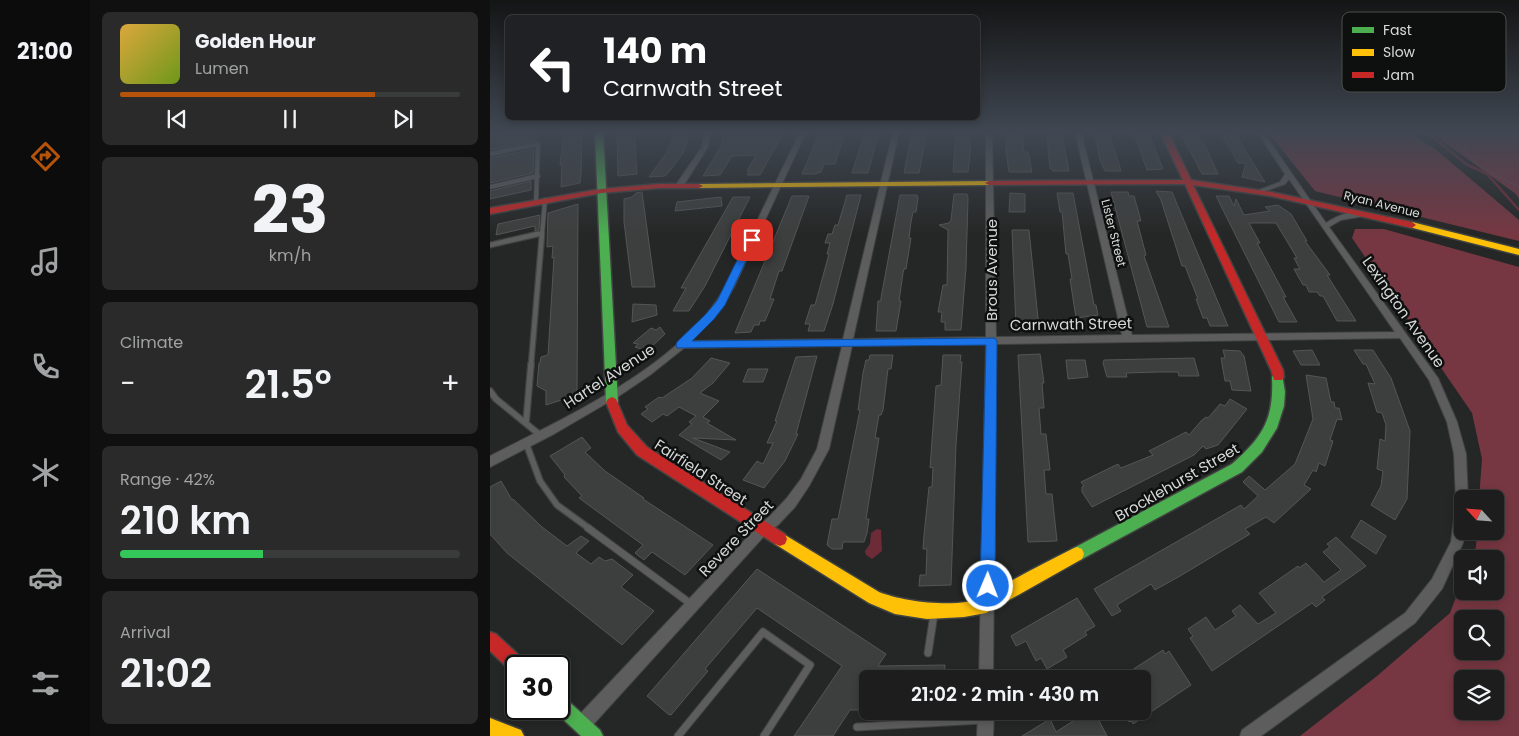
<!DOCTYPE html>
<html lang="en">
<head>
<meta charset="utf-8">
<style>
	body { margin:0; font-family:Poppins,sans-serif; background:#292a29; color:#f1f3f6; height:100vh; display:flex; flex-direction:column; font-size:19px; white-space:nowrap }
	* { box-sizing:border-box; margin:0 }
	p { font-size:16px; color:#a0a2a3 }
	.icon { flex:none; width:28px; height:28px; fill:none; stroke:currentColor; stroke-width:2; stroke-linecap:round; stroke-linejoin:round }
	.map { position:relative; flex:1; overflow:hidden }
	.details { display:flex; flex-direction:column; gap:12px; padding:12px; background:#0f100f; width:400px }
	.details>* { flex:none }
	.top-card { position:absolute; left:15px; top:15px; width:475px; height:105px; border-radius:8px; box-shadow:0 2px 8px #0003,0 0 0 1px #3a3b3b; background:#202124; color:#fff; overflow:hidden }
	.needle { width:32px; rotate:296deg }
	.buttons { position:absolute; left:964px; top:490px; display:grid; gap:10px }
	.buttons a { display:grid; place-items:center; width:50px; height:50px; border-radius:8px; background:#1c1d1c; box-shadow:0 2px 8px #0003,0 0 0 1px #3a3b3b; font-size:25px }
	.speed { position:absolute; left:15px; top:655px; display:flex; gap:10px; font-size:25px; font-weight:700; text-align:center }
	.speed>* { display:grid; place-content:center; width:65px; height:65px; border-radius:50%; background:#1c1d1c; box-shadow:0 2px 8px #0003,0 0 0 1px #3a3b3b; line-height:1 }
	.speed .limit { border:2px solid #111; border-radius:8px; background:#fff; color:#111 }
	.pin { position:absolute; display:grid; place-items:center; width:42px; height:42px; color:#fff; margin:-21px; border-radius:10px; box-shadow:0 2px 8px #0006 }
	.me { position:absolute; width:55px; margin:-28px; rotate:1deg; stroke-linejoin:round; filter:drop-shadow(0 0 4px #0008) }
	.turn { display:flex; align-items:center; gap:18px; height:105px; padding:0 15px; font-size:22px }
	.turn .icon { width:65px; height:65px; stroke-width:2.5 }
	.turn b { display:block; font-size:35px; line-height:42px }
	.big { font-size:38px; font-weight:600; line-height:1.1 }
	.details .widget { flex:1; display:flex; flex-direction:column; justify-content:center; gap:8px; min-width:0; padding:0 18px; border-radius:8px; background:#292a29 }
	.details .dial { align-items:center; gap:0 }
	.dial b { font-size:65px; line-height:1 }
	.song { display:flex; align-items:center; gap:15px }
	.cover { width:60px; height:60px; border-radius:8px; background:linear-gradient(135deg,hsl(40 70% 55%),hsl(80 70% 35%)) }
	.played { height:5px; border-radius:2px; background:linear-gradient(90deg,#b45309 75%,#3a3b3b 75%) }
	.keys { display:flex; justify-content:space-around; direction:ltr }
	.heat { display:flex; justify-content:space-between; align-items:center; font-size:28px; direction:ltr }
	.charge { height:8px; border-radius:4px; background:linear-gradient(90deg,#34c759 42%,#3a3b3b 0) }
	.trip { position:absolute; left:369px; top:670px; width:292px; height:50px; border-radius:8px; background:#1c1d1c; box-shadow:0 2px 8px #0003,0 0 0 1px #3a3b3b; font-weight:600; line-height:50px; text-align:center }
	main { display:flex; flex:1; min-height:0 }
	.dock { display:flex; flex-direction:column; width:90px; justify-content:space-around; align-items:center; background:#0b0c0b; color:#a0a2a3 }
	.dock .icon { width:35px; height:35px }
	.dock .active { color:#b45309 }
	.dock b { font-size:22px; color:#f1f3f6 }
	.map>svg:first-child { display:block }
	.forest { fill:#763742; fill-rule:evenodd }
	.water { fill:#6d2b38 }
	.lines { fill:none; stroke-linecap:round; stroke-linejoin:round }
	.stream { stroke:#6d2b38; stroke-width:2.5 }
	.building { fill:#3d3f3e; stroke:#545555 }
	.lane-far3-casing { stroke:#414342; stroke-width:5.5 }
	.lane-far2-casing { stroke:#414342; stroke-width:7 }
	.lane-far1-casing { stroke:#414342; stroke-width:8 }
	.lane-casing { stroke:#414342; stroke-width:9 }
	.street-casing { stroke:#414342; stroke-width:2 }
	.fast-casing { stroke:#414342; stroke-width:3 }
	.slow-casing { stroke:#414342; stroke-width:3 }
	.jam-casing { stroke:#414342; stroke-width:3 }
	.path { stroke:#606262; stroke-width:1; stroke-dasharray:2 2; stroke-linecap:butt }
	.lane-far3 { stroke:#5c5d5c; stroke-width:4 }
	.lane-far2 { stroke:#5c5d5c; stroke-width:4.5 }
	.lane-far1 { stroke:#5c5d5c; stroke-width:5.5 }
	.lane { stroke:#5c5d5c; stroke-width:7 }
	.street { fill:#5c5d5c; fill-rule:evenodd }
	.fast { fill:#4caf50; fill-rule:evenodd }
	.slow { fill:#ffc107; fill-rule:evenodd }
	.jam { fill:#c62828; fill-rule:evenodd }
	.route { fill:#1a73e8; stroke:#114b97 }
	.labels { text-anchor:middle; dominant-baseline:central; stroke-width:5; stroke-linejoin:round; paint-order:stroke }
	.far-street-label { font-size:12px; fill:#d6d9d8; stroke:#0e100f }
	.street-label { font-size:15px; fill:#d6d9d8; stroke:#0e100f }
	.key { fill:#0e100f; stroke:#4a4c4b; stroke-width:1 }
	.key-label { font-size:14px; fill:#d6d9d8 }
</style>
</head>
<body>
<main>
<nav class="dock">
<b>21:00</b>
<svg class="icon active" aria-label="directions" viewBox="0 0 24 24"><path d="M12 3l9 9-9 9-9-9zM9 14v-3h6M13 9l2 2-2 2"/></svg>
<svg class="icon" aria-label="music" viewBox="0 0 24 24"><path d="M9 18V5l10-2v13"/><circle cx="6" cy="18" r="3"/><circle cx="16" cy="16" r="3"/></svg>
<svg class="icon" aria-label="phone" viewBox="0 0 24 24"><path d="M5 4h4l2 5-3 2q2 4 5 5l2-3 5 2v4C11 20 4 13 5 4z"/></svg>
<svg class="icon" aria-label="climate" viewBox="0 0 24 24"><path d="M12 3v18M4 7l16 10M4 17L20 7"/></svg>
<svg class="icon" aria-label="car" viewBox="0 0 24 24"><path d="M5 17H2v-5l4-1 3-4h7l3 4 3 1v5h-3M9 17h6M6 11h13"/><circle cx="7" cy="17" r="2"/><circle cx="17" cy="17" r="2"/></svg>
<svg class="icon" aria-label="filters" viewBox="0 0 24 24"><path d="M4 7h16M4 17h16"/><circle cx="9" cy="7" r="2"/><circle cx="15" cy="17" r="2"/></svg>
</nav>
<section class="details">
<div class="widget">
<div class="song"><i class="cover"></i><div><b>Golden Hour</b><p>Lumen</p></div></div>
<div class="played"></div>
<div class="keys"><svg class="icon" aria-label="previous" viewBox="0 0 24 24"><path d="M18 5L8 12l10 7zM5 5v14"/></svg><svg class="icon" aria-label="pause" viewBox="0 0 24 24"><path d="M8 5v14M16 5v14"/></svg><svg class="icon" aria-label="next" viewBox="0 0 24 24"><path d="M6 5l10 7-10 7zM19 5v14"/></svg></div>
</div>
<div class="widget dial"><b>23</b><p>km/h</p></div>
<div class="widget"><p>Climate</p>
<div class="heat"><a>−</a><b class="big">21.5°</b><a>+</a></div>
</div>
<div class="widget"><p>Range · 42%</p><b class="big">210 km</b><div class="charge"></div></div>
<div class="widget"><p>Arrival</p><b class="big">21:02</b></div>
</section>
<div class="map">
<svg width="1029" height="736" viewBox="0 0 1029 736">
	<rect width="100%" height="100%" fill="#252726"/>
	<!-- forest -->
	<path class="forest" d="M778,132H790L795,136L802,132H917L944,148L1029,220V241L825,191Z
		M940,132H1029V199L1026,194Z
		M865,229H894L1029,267V736H810L887,676L960,613L972,581V591H1005V559H981L986,547L987,531H1005V499H989L992,459L982,413L862,238ZM972,619H1005V651H972ZM972,679H1005V711H972Z"/>
	<!-- water -->
	<path class="water" d="M387,529L391,530L392,551L382,559L376,555L375,551L380,544L381,533Z"/>
	<g class="lines">
		<!-- stream -->
		<path class="stream" d="M931,132L942,136L976,164L997,174L1029,210"/>
	</g>
	<!-- building -->
	<path class="building" d="M0,132H47L46,141L0,150Z
		M74,132H92L91,174L90,183L71,187L72,164L70,165Z
		M127,132H144L147,174L128,176Z
		M198,132V141L193,153L179,172L175,176L159,177L177,152L183,139V133Z
		M233,132H294L270,175H257L260,171H257L266,155L242,156L230,175L213,176L232,145Z
		M330,132H346L344,136H354L345,164H334L331,172L325,174H312Z
		M375,132H389L378,173H362Z
		M422,132H437L429,173H414Z
		M466,132H480V145H481L478,172H463Z
		M517,132H527L529,138H532L534,152H538L542,172H519L516,151Z
		M690,132H705L709,139L713,141L728,174H712Z
		M730,132H744L775,182L752,177L756,163H748Z
		M619,134L620,135L631,171H615L610,160L605,135Z
		M644,134H659L673,169L657,170Z
		M572,135L579,171H563L560,168L557,138L558,136Z
		M44,149L43,173L0,183V158Z
		M41,181V190L0,199V191Z
		M666,191L682,192L738,326H720L717,318H713L706,299H708L695,266H692L671,200Z
		M152,192L155,214L165,287H142L134,222V199L142,197L146,193Z
		M621,192H638L639,196H644L651,221H647L656,255L654,256L679,327H657Z
		M520,193L535,194V212H519Z
		M567,193H583L604,305H606L608,315L586,318L580,279H582L578,254H576L572,212H570Z
		M464,194H477L478,198L476,268L471,330H455V322H451L452,312H448L453,285H457L458,230L449,225L459,223L461,220Z
		M357,195H371L343,304L334,331H318L320,324H315L321,305H325L339,254H337L340,243H335L338,234H342L345,225H348Z
		M410,195H427L428,198L426,212H423L421,222L419,238H421L416,269H414L413,273L409,301H411L406,331H386L388,301H391V298Z
		M302,196H319L292,271H289L280,299H284L275,321H270L269,325H264L261,332L245,333Z
		M726,196H739L744,206L746,199L754,215L780,211L775,207L788,205L801,214L817,241H815L840,275H837L866,321H847L833,296H830L827,292H819L816,285H813L804,269H810L804,258H807L786,223H759L770,243H767L796,297H793L807,322H789Z
		M231,197L232,206L185,211L187,202Z
		M243,197H260L215,286L199,311H183L196,288H191Z
		M88,204L87,395L56,405V391L47,386L49,363H50L51,357L58,355L61,307L64,257L62,258L63,246L57,247L58,213Z
		M50,215L49,230L45,231V226L6,235L8,224Z
		M522,230H539L549,328H526Z
		M143,304L166,305L167,315L142,322Z
		M170,327L175,334L157,351L145,347L148,344L143,343L161,328L166,330Z
		M733,350L750,351L754,356L761,391L742,390L740,381H735L731,358H735Z
		M822,350L830,365H811L803,351Z
		M864,350H883L901,378L920,431L917,499L905,520L881,505L891,486L893,471L887,469L890,439L895,441L896,425L892,413L887,412L878,383L885,384L876,364H873Z
		M550,354L554,383H552L554,408H549L551,434H556L560,470H554L556,494H562L567,541L538,542L528,355Z
		M380,355H403L401,369H398L393,410L391,415H389L385,438H389L376,519H379L377,533L374,542H353L352,549H342L337,545L342,519H348L370,410H368L373,373L376,360H379Z
		M453,355H471L470,362H472L466,445L461,585L429,586L430,575H436L437,549H433L434,535L439,487H442L443,467L440,468L446,386L451,385Z
		M327,356L306,434H308L295,461L274,488L253,480L267,461L273,464L283,443H277L287,421H285L306,357Z
		M221,358L240,363L223,383L210,393L229,401L213,417L220,421L217,423L246,440L203,438L240,452L231,460L189,435L202,424L199,422L206,416L189,407L177,416L173,414L162,422L151,414L158,409L155,407L169,397L172,398L202,378Z
		M704,358L709,376H689L688,372H669L636,373L637,377H617L613,363L614,360Z
		M576,360H595L598,377L578,379Z
		M258,369H278L273,382H253Z
		M816,375L836,378L841,402H844L845,408H849L852,420L847,419L840,440L843,441L835,466L829,463L826,472L823,470L814,485L821,489L784,523L776,517L755,529L760,534L690,576L665,590L661,584L627,605L631,611L622,616L604,589L751,505L754,509L768,496L753,482L759,476L775,490L805,464L823,419Z
		M740,399L757,409L728,445L716,449L713,446L704,455L602,507L592,492V487L594,486L591,482L628,464L631,468L663,455L659,451L696,432L699,435L711,421L716,417L718,418L730,404L735,406Z
		M92,437L101,448L95,452L115,471L154,498L153,499L223,545L195,575L162,552L154,560L145,553L153,545L89,498L92,496L74,477L75,475L60,456Z
		M11,481L22,500L23,499L52,527L77,546L91,536L99,541L86,553L101,564L109,557L115,561L122,559L143,575L131,587L164,611L132,645L17,553L0,534V487Z
		M871,520L896,536L886,554L861,537Z
		M846,537L876,566L832,597L835,600L826,607L822,603L722,671L700,638L703,636L698,629L716,617L725,630L746,616L742,611L750,605L768,624L786,613L769,593L808,566L809,568L816,563L834,582L851,570L833,552L840,547L837,544Z
		M267,569L396,654L388,666L455,665L454,679H378V710H360L343,736H304L352,666L267,608L215,669L218,671L181,715L178,714L157,696Z
		M587,598L605,626L595,632L597,635L573,650L577,657L557,669L551,658L546,661L536,641L526,646L521,636Z
		M673,650L675,654L679,651L701,685L643,724L642,721L639,722L633,711H652V679H628Z
		M578,711H604L617,736H532L560,719L566,732L583,721Z"/>
	<g class="lines">
		<!-- lane-far3 casing -->
		<g class="lane-far3-casing">
			<path id="lane-far3" d="M0,154L48,144L46,202
				M0,187L48,176
				M43,235L52,233
				M52,235L55,200"/>
		</g>
		<!-- lane-far2 casing -->
		<g class="lane-far2-casing">
			<path id="lane-far2" d="M0,245L48,234
				M41,365L52,234"/>
		</g>
		<!-- lane-far1 casing -->
		<g class="lane-far1-casing">
			<path id="lane-far1" d="M0,391L6,399L50,435
				M36,423L41,364
				M36,443L50,481L67,505L100,529"/>
		</g>
		<!-- lane casing -->
		<g class="lane-casing">
			<path id="lane" d="M98,528L201,604
				M438,653L444,614
				M367,727L492,720
				M188,736L273,632L320,665L274,736"/>
		</g>
		<!-- street casing -->
		<g class="street-casing">
			<path id="street" d="M215,132H221L218,147L192,188H186L185,186L212,147Z
				M310,132H316L244,287C233,308 218,325 201,341L353,339L403,132H409L363,339L496,337V132H502L506,337L632,335L585,132H591L642,335L905,332L799,179L795,184L770,193L766,191L790,182L795,174L767,132H773L836,223C846,216 867,207 878,214L874,216L851,220L839,227L948,378L967,422L976,454L978,499H972V531H975L973,543L952,589L925,623L771,736H750L752,730L915,613L942,579L961,542L966,503L964,454L957,422L939,380L910,338L506,344L503,679H489L496,344L362,346L339,449L319,486L305,507L288,525L277,533L100,728L94,730L88,728L86,722L88,716L269,525L279,517L296,499L311,479L327,449L352,346L194,348L160,375L129,396L64,434L0,467V456C76,417 193,365 235,287Z
				M488,711H504L503,736H487Z"/>
		</g>
		<!-- fast casing -->
		<g class="fast-casing">
			<path id="fast" d="M105,132H113L128,402L126,405H118L116,402Z
				M788,373L792,374L795,392L794,406L787,428L772,452L752,472L592,559L587,561L582,559L580,554L582,549L742,464C773,437 784,419 782,377L784,374Z
				M69,695L75,698L110,730L113,736H91L63,710L62,709H69Z"/>
		</g>
		<!-- slow casing -->
		<g class="slow-casing">
			<path id="slow" d="M499,181L503,183L502,185L209,188L205,186L209,184Z
				M922,222L1029,249V255L919,227L918,225Z
				M290,532L389,592C414,602 469,609 494,597C501,594 507,588 514,585C536,572 559,561 582,549L587,547L592,549L594,554L592,559L496,613L474,617L437,619L405,614L379,603L285,544L283,539L285,534Z
				M0,718L31,730L34,736H0Z"/>
		</g>
		<!-- jam casing -->
		<g class="jam-casing">
			<path id="jam" d="M670,132H678L701,180L781,192L922,222L926,225L922,228L781,196L703,185L793,370L794,377L792,380H784L781,370L695,184L499,185L495,183L499,181L693,180Z
				M169,184H209L213,186L209,188H169L111,193L0,214V208L111,189Z
				M122,397L126,399L137,425L157,447L295,534L297,539L295,544L290,546L285,544L147,455L128,432L116,402L118,399Z
				M0,632L6,634L34,660L36,666H26V674L22,672L0,651Z"/>
		</g>
		<!-- path -->
		<path class="path" d="M969,132C975,139 973,147 978,154C990,170 1012,178 1029,187"/>
		<!-- lane-far3 -->
		<use href="#lane-far3" class="lane-far3"/>
		<!-- lane-far2 -->
		<use href="#lane-far2" class="lane-far2"/>
		<!-- lane-far1 -->
		<use href="#lane-far1" class="lane-far1"/>
		<!-- lane -->
		<use href="#lane" class="lane"/>
		<!-- street -->
		<use href="#street" class="street"/>
		<!-- fast -->
		<use href="#fast" class="fast"/>
		<!-- slow -->
		<use href="#slow" class="slow"/>
		<!-- jam -->
		<use href="#jam" class="jam"/>
	</g>
	<!-- sky -->
	<linearGradient id="sky" x2="0" y2="1"><stop stop-color="#141515"/><stop offset="0.56" stop-color="#404752"/><stop offset="1" stop-color="#404752" stop-opacity="0"/></linearGradient>
	<rect width="1029" height="235" fill="url(#sky)"/>
	<!-- route -->
	<path class="route" d="M262,237L266,240L235,305L224,319L202,341L505,338L507,341L505,586L503,591L498,593L492,591L490,586L496,345L187,348L186,345L187,342L216,314L227,301L257,240Z"/>
	<g class="labels">
		<!-- far-street labels -->
		<g class="far-street-label">
			<text transform="translate(892 204) rotate(14)">Ryan Avenue</text>
			<text transform="translate(624 233) rotate(76)">Lister Street</text>
		</g>
		<!-- street labels -->
		<g class="street-label">
			<text transform="translate(501 270) rotate(-90)">Brous Avenue</text>
			<text transform="translate(914 312) rotate(55)">Lexington Avenue</text>
			<text transform="translate(581 324) rotate(-1)">Carnwath Street</text>
			<text transform="translate(119 376) rotate(-33)">Hartel Avenue</text>
			<text transform="translate(211 472) rotate(33)">Fairfield Street</text>
			<text transform="translate(687 482) rotate(-30)">Brocklehurst Street</text>
			<text transform="translate(246 538) rotate(-46)">Revere Street</text>
		</g>
	</g>
	<!-- legend -->
	<rect x="852" y="12" width="164" height="80" rx="8" class="key"/>
	<rect x="862" y="27" width="22" height="6" fill="#4caf50"/>
	<rect x="862" y="49" width="22" height="7" fill="#ffc107"/>
	<rect x="862" y="72" width="22" height="6" fill="#c62828"/>
	<g class="key-label">
		<text x="893" y="35">Fast</text>
		<text x="893" y="57">Slow</text>
		<text x="893" y="80">Jam</text>
	</g>
</svg>
<div class="buttons">
<a><svg class="needle" viewBox="-14 -14 28 28"><path d="M0-13l5 13h-10z" fill="#e53935"/><path d="M0 13l5-13h-10z" fill="#a0a2a3"/></svg></a>
<a><svg class="icon" aria-label="sound" viewBox="0 0 24 24"><path d="M4 9h4l5-4v14l-5-4H4zM17 9q2 3 0 6"/></svg></a>
<a><svg class="icon" aria-label="search" viewBox="0 0 24 24"><circle cx="10" cy="10" r="6"/><path d="M15 15l6 6"/></svg></a>
<a><svg class="icon" aria-label="layers" viewBox="0 0 24 24"><path d="M12 4l9 5-9 5-9-5zM3 14l9 5 9-5"/></svg></a>
</div>
<div class="speed"><div class="limit">30</div></div>
<div class="pin" style="left:262px;top:240px;background:#d93025"><svg class="icon" aria-label="arrive" viewBox="0 0 24 24"><path d="M6 21V4h12l-3 4 3 4H6"/></svg></div>
<svg class="me" style="left:498px;top:586px" viewBox="-20 -20 40 40"><circle r="17" fill="#1a73e8" stroke="#fff" stroke-width="3"/><path d="M0-11L8 9 0 5-8 9z" fill="#fff"/></svg>
<div class="trip">21:02 · 2 min · 430 m</div>
<div class="top-card">
<div class="turn"><svg class="icon" aria-label="left" viewBox="0 0 24 24"><path d="M17 20v-9H6M10 6l-5 5 5 5"/></svg><div><b>140 m</b>Carnwath Street</div></div>
</div>
</div>
</main>
</body>
</html>
